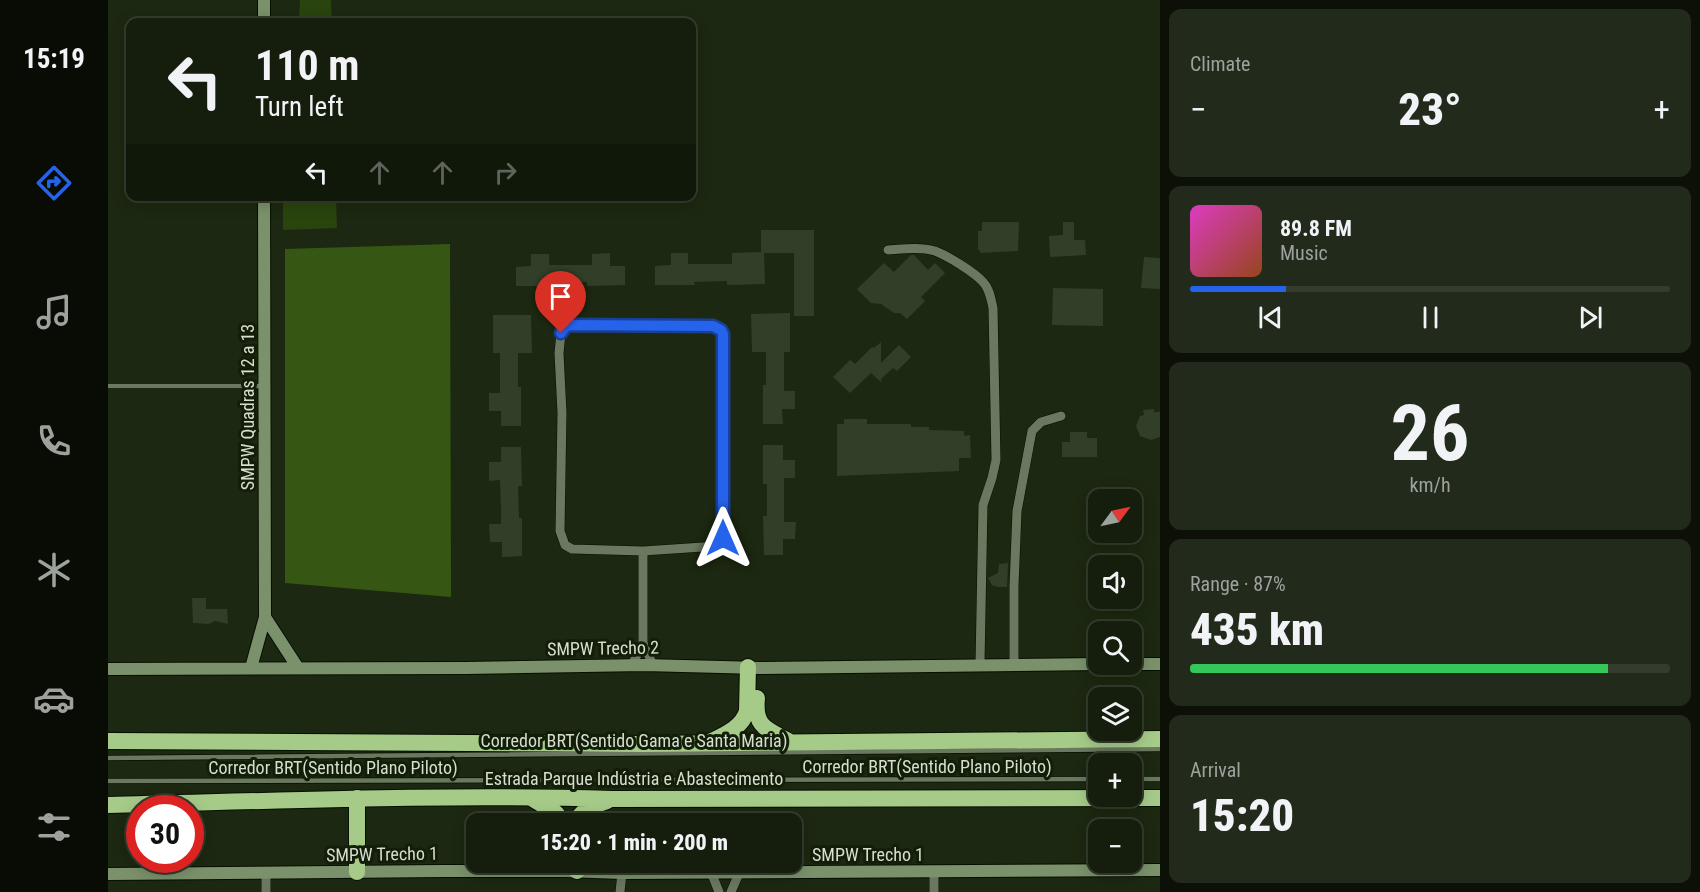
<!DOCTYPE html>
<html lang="en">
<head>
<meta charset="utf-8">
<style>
	body { margin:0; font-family:"Roboto Condensed",sans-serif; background:#222b1b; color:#f1f3f6; height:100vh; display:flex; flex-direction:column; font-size:22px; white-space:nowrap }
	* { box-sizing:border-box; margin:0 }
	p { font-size:20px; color:#9da29d }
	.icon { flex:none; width:33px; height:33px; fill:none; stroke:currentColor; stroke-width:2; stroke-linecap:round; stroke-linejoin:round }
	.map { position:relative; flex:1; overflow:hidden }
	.panel { display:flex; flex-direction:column; gap:9px; padding:9px; background:#0c1007; width:540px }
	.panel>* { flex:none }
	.hud { position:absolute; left:18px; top:18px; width:570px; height:183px; border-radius:12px; box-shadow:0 3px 15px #0003,0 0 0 2px #343c2e; background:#151e0d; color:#f1f3f6; overflow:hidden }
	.needle { width:39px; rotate:57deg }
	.tools { position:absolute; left:980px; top:489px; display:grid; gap:12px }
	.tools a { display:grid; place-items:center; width:54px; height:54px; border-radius:12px; background:#151e0d; box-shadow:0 3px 15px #0003,0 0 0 2px #343c2e; font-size:30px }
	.speed { position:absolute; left:18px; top:795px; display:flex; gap:12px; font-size:30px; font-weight:700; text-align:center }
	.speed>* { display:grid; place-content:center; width:78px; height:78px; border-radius:50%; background:#151e0d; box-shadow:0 3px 15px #0003,0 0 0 2px #343c2e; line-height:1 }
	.speed .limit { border:9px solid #d22; background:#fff; color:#111 }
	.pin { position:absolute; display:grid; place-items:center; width:51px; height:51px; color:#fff; margin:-62px -26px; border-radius:50% 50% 50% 0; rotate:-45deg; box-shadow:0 0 6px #0007 }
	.pin .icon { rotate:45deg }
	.me { position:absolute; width:66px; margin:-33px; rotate:0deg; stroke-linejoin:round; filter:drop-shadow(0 0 4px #0008) }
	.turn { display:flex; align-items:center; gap:21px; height:126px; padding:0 30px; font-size:27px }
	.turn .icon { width:78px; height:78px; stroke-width:2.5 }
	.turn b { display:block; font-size:42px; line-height:51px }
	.lanes { display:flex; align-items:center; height:57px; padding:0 30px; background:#0003; justify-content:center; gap:30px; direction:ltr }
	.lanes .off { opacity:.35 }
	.big { font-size:45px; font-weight:800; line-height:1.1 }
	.panel .widget { flex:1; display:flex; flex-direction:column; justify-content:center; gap:9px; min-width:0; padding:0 21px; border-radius:12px; background:#222b1b }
	.panel .dial { align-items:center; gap:0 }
	.dial b { font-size:78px; line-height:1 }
	.song { display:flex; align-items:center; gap:18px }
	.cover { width:72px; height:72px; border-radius:9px; background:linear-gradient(135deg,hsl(310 70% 55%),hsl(20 70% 35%)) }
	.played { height:6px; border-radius:3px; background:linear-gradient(90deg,#2563eb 20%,#343c2e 20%) }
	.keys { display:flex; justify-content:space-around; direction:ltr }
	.heat { display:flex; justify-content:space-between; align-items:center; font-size:33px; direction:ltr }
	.charge { height:9px; border-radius:4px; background:linear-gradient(90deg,#34c759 87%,#343c2e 0) }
	.trip { position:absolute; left:358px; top:813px; width:336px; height:60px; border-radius:12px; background:#151e0d; box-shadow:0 3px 15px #0003,0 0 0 2px #343c2e; font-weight:800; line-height:60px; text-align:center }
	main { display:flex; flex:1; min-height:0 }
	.tabs { display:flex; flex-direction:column; width:108px; justify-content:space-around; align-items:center; background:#080c05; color:#9da29d }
	.tabs .icon { width:42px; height:42px }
	.tabs .on { color:#2563eb }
	.tabs b { font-size:27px; color:#f1f3f6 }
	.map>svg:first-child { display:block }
	.green { fill:#2a440e }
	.forest { fill:#365713 }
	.building { fill:#323f28 }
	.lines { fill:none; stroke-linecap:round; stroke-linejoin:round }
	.lane-casing { stroke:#061000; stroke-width:6 }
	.street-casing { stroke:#061000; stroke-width:10 }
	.secondary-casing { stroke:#061000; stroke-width:14 }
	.highway-casing { stroke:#061000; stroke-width:18 }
	.lane { stroke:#69785e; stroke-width:4.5 }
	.street { stroke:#69785e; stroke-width:9 }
	.secondary { stroke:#7b916b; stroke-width:12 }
	.highway { stroke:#a6cb89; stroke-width:16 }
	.route-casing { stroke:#184099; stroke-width:15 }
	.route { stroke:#2563eb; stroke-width:10 }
	.labels { text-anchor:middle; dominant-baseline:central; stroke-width:6; stroke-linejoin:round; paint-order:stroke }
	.street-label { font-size:18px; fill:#d6ded0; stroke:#121e08 }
</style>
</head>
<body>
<main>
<nav class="tabs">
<b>15:19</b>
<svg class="icon on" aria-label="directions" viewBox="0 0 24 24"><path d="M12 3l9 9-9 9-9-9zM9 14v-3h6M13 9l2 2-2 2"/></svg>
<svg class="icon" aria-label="music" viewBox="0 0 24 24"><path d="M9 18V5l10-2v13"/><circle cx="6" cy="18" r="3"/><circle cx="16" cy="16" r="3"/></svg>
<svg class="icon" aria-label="phone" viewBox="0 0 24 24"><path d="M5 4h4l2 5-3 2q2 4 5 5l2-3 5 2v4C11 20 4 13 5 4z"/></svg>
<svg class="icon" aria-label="climate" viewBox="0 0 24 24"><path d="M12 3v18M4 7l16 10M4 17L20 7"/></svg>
<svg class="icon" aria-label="car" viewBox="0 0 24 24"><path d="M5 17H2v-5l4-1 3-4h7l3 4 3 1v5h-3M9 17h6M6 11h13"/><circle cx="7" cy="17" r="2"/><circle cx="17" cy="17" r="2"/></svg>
<svg class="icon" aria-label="filters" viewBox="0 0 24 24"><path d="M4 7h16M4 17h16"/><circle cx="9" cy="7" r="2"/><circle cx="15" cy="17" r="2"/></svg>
</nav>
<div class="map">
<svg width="1052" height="892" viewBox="0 0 1052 892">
	<rect width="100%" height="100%" fill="#1c2811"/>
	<!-- green -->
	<path class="green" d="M192,0H223L224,22H191Z
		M175,197H228L229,228L175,230Z"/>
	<!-- forest -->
	<path class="forest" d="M342,244L343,597L177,583V249Z"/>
	<!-- building -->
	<path class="building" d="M874,222H911L910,251L872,253V250H870V231H874Z
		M955,222H966V240H977L978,255L942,257L941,236L955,235Z
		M653,230H706V316H686V253H656L657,284L619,285V281L586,282L587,285H547V266L563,265V253H580V264H624V253L653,252Z
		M502,253V266H517V285L479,286V282L447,283V286H408V267L423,266V254H441V265H484V254Z
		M803,255H806L820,270L827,263L837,273L813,297L817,301L799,319L792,313H786L773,304L763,303L749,289L776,263L786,272Z
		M1036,257L1052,258V289L1033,288Z
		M945,288L995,289V326L944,325Z
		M682,313V352H676V391H687V409H674L675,424H655V385H658V352H644L643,314Z
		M385,315H423L424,353H410V387H413V426H393V411H381V393H392V353H385Z
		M773,342V363L791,345L803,357L789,371L785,368L773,379L774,383L763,373L742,393L725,377L742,360L747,364L764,347L766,348Z
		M1046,409V412H1052V437L1043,440L1032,436L1028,426L1032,416L1036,415L1035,410Z
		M736,419H759V424H803V427H821V430L856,431V436L862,435L863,458H851V471L729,476V424H736Z
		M962,432H979V438H989V457H954V442H962Z
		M655,445H675V460H687V478H676V522H688L687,539H675V555H656L655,516H659V484H655Z
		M393,447H413L414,486H410L411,518H414V556L394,557V542H382L381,524H393V510L392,480L381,481V462H393Z
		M900,563L899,587H890L884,585L880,578L890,573L891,564Z
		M84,598H98V609H119L120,624L107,621L101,624L85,623Z"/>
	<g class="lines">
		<!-- lane casing -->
		<g class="lane-casing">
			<path id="lane" d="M0,386H154
				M0,758L1052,749
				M1023,779H1052
				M0,781L990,779"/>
		</g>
		<!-- street casing -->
		<g class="street-casing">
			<path id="street" d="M780,250C796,249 812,247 827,251C840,256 866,272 875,282C882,289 883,300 885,308L888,460L884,478L875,505L872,664
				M462,325H605L610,327L615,335V538L610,546L535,551L464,549L457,545L452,531L454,413L451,353L453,333L457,327Z
				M535,643L545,665
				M906,664V586L909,511L924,431L933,422L953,416
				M524,665L535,643V551
				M603,872L611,892
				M826,872V892
				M158,892V873
				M512,892L514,873
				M623,892L632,871"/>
		</g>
		<!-- secondary casing -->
		<g class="secondary-casing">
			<path id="secondary" d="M156,0V22
				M157,617L190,668
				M1023,664H1052
				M143,668L157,617L156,196
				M0,669L358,668L536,665L652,668L990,664
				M0,874L334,871H457L514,873L1052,870"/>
		</g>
		<!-- highway casing -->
		<g class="highway-casing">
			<path id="highway" d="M649,698C646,728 659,729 682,742
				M0,741L535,744L1052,739
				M602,742C616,735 634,728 639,711L640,667
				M423,798L448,813L456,824
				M0,805C168,801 336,794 505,799L1052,798
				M467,824C473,809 486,806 499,801
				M468,862L469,871
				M249,872V798"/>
		</g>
		<!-- lane -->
		<use href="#lane" class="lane"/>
		<!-- street -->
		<use href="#street" class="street"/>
		<!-- secondary -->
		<use href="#secondary" class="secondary"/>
		<!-- highway -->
		<use href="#highway" class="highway"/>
	</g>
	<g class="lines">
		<!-- route casing -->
		<g class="route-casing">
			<path id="route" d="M453,333L457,327L462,325L605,326L613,330L615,334V538"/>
		</g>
		<!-- route -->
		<use href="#route" class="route"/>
	</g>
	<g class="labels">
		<!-- street labels -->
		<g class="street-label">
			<text transform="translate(139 407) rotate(-90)">SMPW Quadras 12 a 13</text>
			<text transform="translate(495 648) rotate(-1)">SMPW Trecho 2</text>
			<text x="526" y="740">Corredor BRT(Sentido Gama e Santa Maria)</text>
			<text x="819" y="766">Corredor BRT(Sentido Plano Piloto)</text>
			<text x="225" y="767">Corredor BRT(Sentido Plano Piloto)</text>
			<text x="526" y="778">Estrada Parque Indústria e Abastecimento</text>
			<text transform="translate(274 854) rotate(-1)">SMPW Trecho 1</text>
			<text x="760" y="854">SMPW Trecho 1</text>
		</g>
	</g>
</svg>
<div class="tools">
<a><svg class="needle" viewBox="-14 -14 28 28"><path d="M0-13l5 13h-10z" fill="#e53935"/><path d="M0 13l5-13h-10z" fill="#9da29d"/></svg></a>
<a><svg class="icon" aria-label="sound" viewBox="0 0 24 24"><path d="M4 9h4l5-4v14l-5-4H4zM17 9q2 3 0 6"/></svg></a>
<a><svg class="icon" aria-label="search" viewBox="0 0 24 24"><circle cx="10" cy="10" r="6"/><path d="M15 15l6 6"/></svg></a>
<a><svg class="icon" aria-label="layers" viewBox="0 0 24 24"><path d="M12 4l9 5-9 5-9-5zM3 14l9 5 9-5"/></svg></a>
<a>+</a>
<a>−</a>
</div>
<div class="speed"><div class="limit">30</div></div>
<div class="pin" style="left:453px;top:333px;background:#d93025"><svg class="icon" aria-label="arrive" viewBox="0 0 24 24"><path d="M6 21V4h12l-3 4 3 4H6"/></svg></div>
<svg class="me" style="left:615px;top:538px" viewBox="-20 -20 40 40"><path d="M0-17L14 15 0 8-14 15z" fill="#2563eb" stroke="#fff" stroke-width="4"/></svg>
<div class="trip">15:20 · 1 min · 200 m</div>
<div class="hud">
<div class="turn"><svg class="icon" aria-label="left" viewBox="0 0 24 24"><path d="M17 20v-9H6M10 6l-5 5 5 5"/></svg><div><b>110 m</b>Turn left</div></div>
<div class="lanes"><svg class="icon" aria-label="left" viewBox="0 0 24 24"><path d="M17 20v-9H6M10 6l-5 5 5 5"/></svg><svg class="icon off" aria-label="ahead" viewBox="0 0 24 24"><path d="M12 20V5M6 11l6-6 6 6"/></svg><svg class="icon off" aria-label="ahead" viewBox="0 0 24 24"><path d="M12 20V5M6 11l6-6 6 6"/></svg><svg class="icon off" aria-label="right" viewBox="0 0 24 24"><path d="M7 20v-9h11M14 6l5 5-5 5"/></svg></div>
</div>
</div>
<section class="panel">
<div class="widget"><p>Climate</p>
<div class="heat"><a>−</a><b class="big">23°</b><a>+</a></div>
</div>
<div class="widget">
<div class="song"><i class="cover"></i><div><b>89.8 FM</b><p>Music</p></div></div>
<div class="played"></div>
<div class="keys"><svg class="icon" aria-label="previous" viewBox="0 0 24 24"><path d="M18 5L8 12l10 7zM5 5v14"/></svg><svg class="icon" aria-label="pause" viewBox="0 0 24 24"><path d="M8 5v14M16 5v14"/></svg><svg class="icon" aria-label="next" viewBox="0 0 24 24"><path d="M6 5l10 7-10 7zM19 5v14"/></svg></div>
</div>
<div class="widget dial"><b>26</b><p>km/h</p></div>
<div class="widget"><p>Range · 87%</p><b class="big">435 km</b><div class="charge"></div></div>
<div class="widget"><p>Arrival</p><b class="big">15:20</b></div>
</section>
</main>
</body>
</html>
